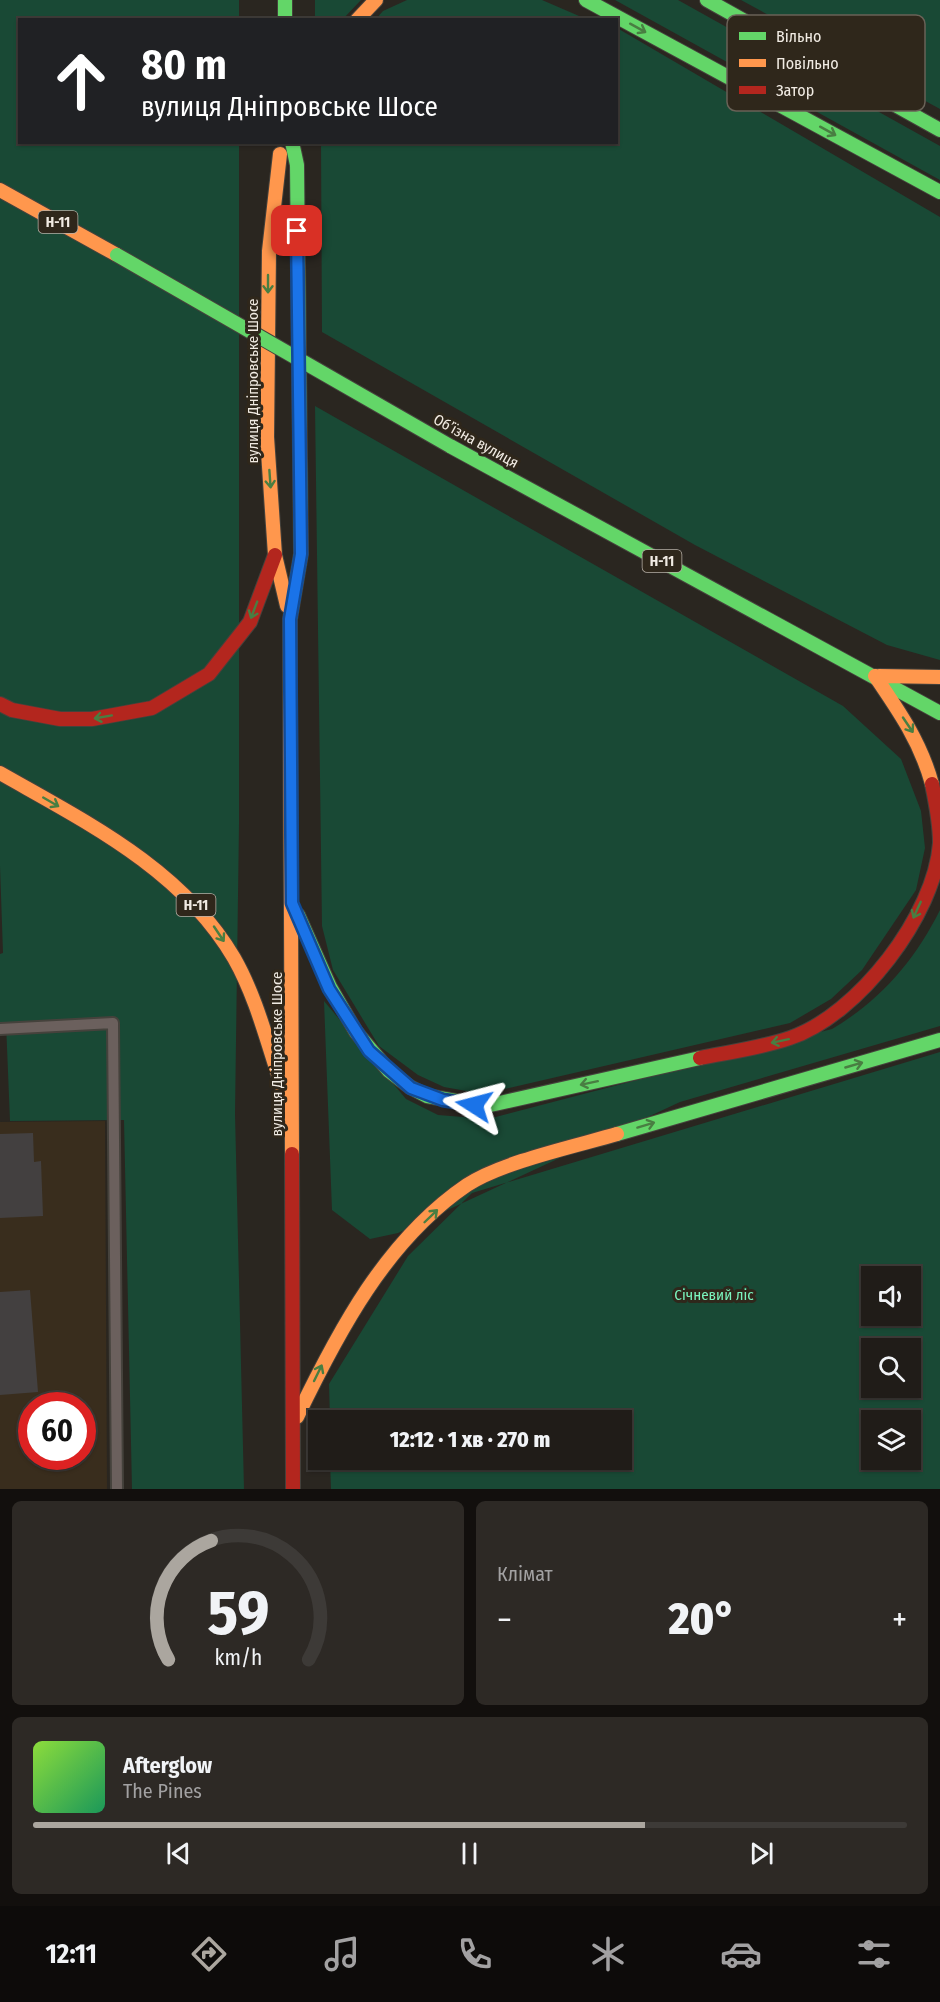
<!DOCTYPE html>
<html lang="uk">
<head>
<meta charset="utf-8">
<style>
	body { margin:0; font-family:"Fira Sans Condensed",sans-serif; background:#2d2925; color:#f1f3f6; height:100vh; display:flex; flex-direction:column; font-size:22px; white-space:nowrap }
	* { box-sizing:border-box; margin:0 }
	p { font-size:20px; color:#a2a1a2 }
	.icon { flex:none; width:33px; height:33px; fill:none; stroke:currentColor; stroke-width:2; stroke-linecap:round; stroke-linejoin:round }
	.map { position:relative; height:1489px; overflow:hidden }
	.panel { display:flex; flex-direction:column; gap:12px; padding:12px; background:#120f0d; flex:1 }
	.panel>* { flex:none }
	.guide { position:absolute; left:18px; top:18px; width:600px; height:126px; border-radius:0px; box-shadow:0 2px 4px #0004,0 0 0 2px #3d3a37; background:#202124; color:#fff; overflow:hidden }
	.controls { position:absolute; left:861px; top:1266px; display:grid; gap:12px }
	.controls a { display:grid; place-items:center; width:60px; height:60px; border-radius:0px; background:#201c18; box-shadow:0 2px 4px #0004,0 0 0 2px #3d3a37; font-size:30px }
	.speed { position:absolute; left:18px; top:1392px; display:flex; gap:12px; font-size:30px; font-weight:700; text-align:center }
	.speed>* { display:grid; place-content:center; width:78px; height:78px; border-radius:50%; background:#201c18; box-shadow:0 2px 4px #0004,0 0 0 2px #3d3a37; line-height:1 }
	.speed .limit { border:9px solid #d22; background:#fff; color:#111 }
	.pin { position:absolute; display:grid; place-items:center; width:51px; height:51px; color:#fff; margin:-26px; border-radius:12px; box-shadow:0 3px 9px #0006 }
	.me { position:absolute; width:66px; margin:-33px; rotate:279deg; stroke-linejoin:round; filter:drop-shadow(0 0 4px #0008) }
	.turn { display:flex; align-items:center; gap:21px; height:126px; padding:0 24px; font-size:27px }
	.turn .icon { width:78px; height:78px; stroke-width:2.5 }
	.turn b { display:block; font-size:42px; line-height:51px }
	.big { font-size:45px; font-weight:800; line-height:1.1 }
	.panel .card { flex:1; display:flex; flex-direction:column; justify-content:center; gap:9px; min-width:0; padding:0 21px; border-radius:9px; background:#2d2925 }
	.panel .dial { align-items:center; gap:0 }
	.dial svg { height:156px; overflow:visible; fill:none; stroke:#3d3a37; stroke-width:7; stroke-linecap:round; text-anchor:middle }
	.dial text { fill:#f1f3f6; stroke:none }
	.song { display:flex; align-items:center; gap:18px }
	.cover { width:72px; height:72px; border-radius:9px; background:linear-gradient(135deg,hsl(90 70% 55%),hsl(150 70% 35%)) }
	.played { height:6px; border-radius:3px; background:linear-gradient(90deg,#aba69f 70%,#3d3a37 70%) }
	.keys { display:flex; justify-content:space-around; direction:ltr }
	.heat { display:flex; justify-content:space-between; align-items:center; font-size:33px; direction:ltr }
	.panel .tiles { flex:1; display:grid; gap:12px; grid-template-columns:1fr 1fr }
	.card:last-child { grid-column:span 2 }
	.trip { position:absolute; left:308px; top:1410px; width:324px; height:60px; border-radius:0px; background:#201c18; box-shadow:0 2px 4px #0004,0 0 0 2px #3d3a37; font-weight:800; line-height:60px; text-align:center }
	.menu { display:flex; height:96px; justify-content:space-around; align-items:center; background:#0d0b0a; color:#a2a1a2 }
	.menu .icon { width:42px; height:42px }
	.menu .active { color:#aba69f }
	.menu b { font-size:27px; color:#f1f3f6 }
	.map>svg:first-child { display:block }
	.built { fill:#392d1d; fill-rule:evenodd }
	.green { fill:#194935; fill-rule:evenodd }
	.building { fill:#434040 }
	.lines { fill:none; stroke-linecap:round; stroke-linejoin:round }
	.lane-casing { stroke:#45423c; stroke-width:14 }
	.fast-casing { stroke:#45423c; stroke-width:16 }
	.slow-casing { stroke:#45423c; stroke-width:16 }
	.jam-casing { stroke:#45423c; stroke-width:16 }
	.lane { stroke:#6b605d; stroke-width:10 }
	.fast { stroke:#63d668; stroke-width:14 }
	.slow { stroke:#ff974d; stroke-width:14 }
	.jam { stroke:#b3261e; stroke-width:14 }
	.fast-bridge-casing { stroke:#45423c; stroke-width:16; stroke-linecap:butt }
	.fast-bridge { stroke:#63d668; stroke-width:14 }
	.oneway { stroke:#497e42 }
	.route-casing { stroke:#114b97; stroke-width:15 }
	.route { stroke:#1a73e8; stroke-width:10 }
	.labels { text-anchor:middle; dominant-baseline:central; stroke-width:6; stroke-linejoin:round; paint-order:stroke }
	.shield { fill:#2f271b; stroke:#b7b0a7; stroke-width:1.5 }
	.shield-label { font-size:14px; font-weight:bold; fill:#f1ebe3 }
	.street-label { font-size:15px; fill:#f1ebe3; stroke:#2f271b }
	.park-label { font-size:15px; fill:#7af4be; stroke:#2f271b }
	.key { fill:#2f271b; stroke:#696257; stroke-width:1.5 }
	.key-label { font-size:16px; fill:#f1ebe3 }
</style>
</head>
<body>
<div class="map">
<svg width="940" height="1489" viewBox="0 0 940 1489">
	<rect width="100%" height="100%" fill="#2a2620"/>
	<!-- built -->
	<path class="built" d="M105,1121L107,1489H0V1122ZM32,1406H82V1456H32Z"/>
	<!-- green -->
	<path class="green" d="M0,0H239V19L20,20V142L239,143V824L235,1114L244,1489H132L124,1120L10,1121L6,1023H0V954L3,953L0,866Z
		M315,0H361L343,19L315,20Z
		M407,0H542L586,19L375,20L383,11Z
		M615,0H678L940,146V180Z
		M741,0H940V109Z
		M617,28L940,217V660L887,645L695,545L322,332L321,143L616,142Z
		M315,406L843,706L901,759L921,811L925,848L916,890L862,970L831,999L790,1023L483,1094L444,1087L418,1075L379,1046L333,970L322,926Z
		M940,910V1026L680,1102L398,1233L370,1239L332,1210L324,1001L406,1099L438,1115L488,1119L832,1029C881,1000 915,960 940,910Z
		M940,1052V1489H331L330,1460H621V1420H330L329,1384L408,1256L472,1193ZM872,1276H910V1316H872ZM872,1348H910V1388H872ZM872,1420H910V1460H872Z"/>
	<!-- building -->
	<path class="building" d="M33,1133L34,1162L41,1161L43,1216L0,1218V1134Z
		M30,1290L38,1392L0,1395V1292Z"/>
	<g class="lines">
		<!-- lane casing -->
		<g class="lane-casing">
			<path id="lane" d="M0,1029L113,1023L117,1489"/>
		</g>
		<!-- fast casing -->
		<g class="fast-casing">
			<path id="fast" d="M285,0V20
				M586,0L940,192
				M707,0L940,130
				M450,446L940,713
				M290,676V619L301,554L297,165L292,142
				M298,915L330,987L356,1032L389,1071L410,1087L427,1096L486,1106L700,1058
				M617,1134L940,1040"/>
		</g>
		<!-- slow casing -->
		<g class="slow-casing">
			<path id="slow" d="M357,20L376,0
				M280,154L269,251L267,437L275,555L287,606
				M0,190L117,255
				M290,676L292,1154
				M875,676C899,711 921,743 932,784
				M879,676L940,677
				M0,773C86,822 182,869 234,958C258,1000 269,1050 285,1095
				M297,1417C338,1332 386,1240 467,1185C502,1162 576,1146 617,1134"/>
		</g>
		<!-- jam casing -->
		<g class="jam-casing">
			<path id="jam" d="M0,704L12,710L60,719H92L152,708L209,674L250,622L275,555
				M700,1058C730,1052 761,1048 790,1038C858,1015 935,915 940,843C940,824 936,803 932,784
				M292,1154L293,1489"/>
		</g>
		<!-- lane -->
		<use href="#lane" class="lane"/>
		<!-- fast -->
		<use href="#fast" class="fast"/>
		<!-- slow -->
		<use href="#slow" class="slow"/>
		<!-- jam -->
		<use href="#jam" class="jam"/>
		<!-- fast-bridge casing -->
		<g class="fast-bridge-casing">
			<path id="fast-bridge" d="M117,255L450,446"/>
		</g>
		<!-- fast-bridge -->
		<use href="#fast-bridge" class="fast-bridge"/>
	</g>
	<!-- one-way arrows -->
	<defs><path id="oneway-shaft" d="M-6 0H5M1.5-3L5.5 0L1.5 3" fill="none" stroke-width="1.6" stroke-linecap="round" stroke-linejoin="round" transform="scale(1.5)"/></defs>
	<g class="oneway">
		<use href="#oneway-shaft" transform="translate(638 28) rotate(29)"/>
		<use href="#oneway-shaft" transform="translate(828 131) rotate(29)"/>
		<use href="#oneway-shaft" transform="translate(268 284) rotate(90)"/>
		<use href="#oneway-shaft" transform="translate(270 479) rotate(86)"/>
		<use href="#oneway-shaft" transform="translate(254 610) rotate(111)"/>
		<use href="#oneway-shaft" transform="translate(103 717) rotate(170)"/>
		<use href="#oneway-shaft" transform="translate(908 725) rotate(56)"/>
		<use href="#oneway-shaft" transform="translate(51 802) rotate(30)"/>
		<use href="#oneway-shaft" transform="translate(917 910) rotate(115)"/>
		<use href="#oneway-shaft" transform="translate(219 934) rotate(56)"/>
		<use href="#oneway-shaft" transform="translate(780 1041) rotate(168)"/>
		<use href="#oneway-shaft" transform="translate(854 1065) rotate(-16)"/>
		<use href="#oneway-shaft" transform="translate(589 1083) rotate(168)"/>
		<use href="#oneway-shaft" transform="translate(646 1125) rotate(-17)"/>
		<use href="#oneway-shaft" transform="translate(431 1216) rotate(-44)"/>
		<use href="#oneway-shaft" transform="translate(318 1373) rotate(-64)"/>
	</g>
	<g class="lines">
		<!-- route casing -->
		<g class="route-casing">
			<path id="route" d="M297,231L301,554L290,619L292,903L329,989L369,1051L411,1088L443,1100L474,1105"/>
		</g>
		<!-- route -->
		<use href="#route" class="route"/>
	</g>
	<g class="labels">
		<!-- shield labels -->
		<g class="shield">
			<rect x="38.5" y="211" width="39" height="22" rx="4.5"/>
			<rect x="642.5" y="550" width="39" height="22" rx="4.5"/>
			<rect x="176.5" y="894" width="39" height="22" rx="4.5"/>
		</g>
		<g class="shield-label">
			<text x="58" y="222">Н-11</text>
			<text x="662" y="561">Н-11</text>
			<text x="196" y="905">Н-11</text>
		</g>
		<!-- street labels -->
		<g class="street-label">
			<text transform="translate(253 381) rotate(-90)">вулиця Дніпровське Шосе</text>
			<text transform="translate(476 441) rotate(29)">Обʼїзна вулиця</text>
			<text transform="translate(277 1054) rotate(-90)">вулиця Дніпровське Шосе</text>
		</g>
		<!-- park labels -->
		<g class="park-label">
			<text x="714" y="1295">Січневий ліс</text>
		</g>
	</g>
	<!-- legend -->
	<rect x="727" y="15" width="198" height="96" rx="9" class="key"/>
	<rect x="739" y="32" width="27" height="8" fill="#63d668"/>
	<rect x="739" y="59" width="27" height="8" fill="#ff974d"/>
	<rect x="739" y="86" width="27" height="8" fill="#b3261e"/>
	<g class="key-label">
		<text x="776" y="42">Вільно</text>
		<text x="776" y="69">Повільно</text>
		<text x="776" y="96">Затор</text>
	</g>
</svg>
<div class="controls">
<a><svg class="icon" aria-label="sound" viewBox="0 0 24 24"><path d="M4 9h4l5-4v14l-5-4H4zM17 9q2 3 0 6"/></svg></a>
<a><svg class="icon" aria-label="search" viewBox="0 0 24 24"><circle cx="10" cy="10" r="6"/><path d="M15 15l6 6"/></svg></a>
<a><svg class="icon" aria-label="layers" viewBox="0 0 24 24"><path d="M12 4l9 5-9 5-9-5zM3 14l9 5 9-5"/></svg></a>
</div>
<div class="speed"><div class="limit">60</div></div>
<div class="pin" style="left:297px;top:231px;background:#d93025"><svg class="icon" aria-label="arrive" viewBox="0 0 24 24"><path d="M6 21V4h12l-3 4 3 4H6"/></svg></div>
<svg class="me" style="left:474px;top:1105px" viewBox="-20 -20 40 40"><path d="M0-17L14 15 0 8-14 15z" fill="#1a73e8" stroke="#fff" stroke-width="4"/></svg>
<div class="trip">12:12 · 1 хв · 270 m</div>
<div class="guide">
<div class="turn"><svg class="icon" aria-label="ahead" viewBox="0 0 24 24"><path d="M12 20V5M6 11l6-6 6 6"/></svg><div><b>80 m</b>вулиця Дніпровське Шосе</div></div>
</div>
</div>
<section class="panel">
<div class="tiles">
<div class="card dial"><svg viewBox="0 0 100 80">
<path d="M14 69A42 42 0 1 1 86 69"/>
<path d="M14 69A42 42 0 0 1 36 8" stroke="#aba69f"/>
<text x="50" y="56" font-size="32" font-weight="700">59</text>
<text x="50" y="72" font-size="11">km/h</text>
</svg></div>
<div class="card"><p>Клімат</p>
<div class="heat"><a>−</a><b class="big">20°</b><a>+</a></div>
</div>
<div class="card">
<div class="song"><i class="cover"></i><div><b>Afterglow</b><p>The Pines</p></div></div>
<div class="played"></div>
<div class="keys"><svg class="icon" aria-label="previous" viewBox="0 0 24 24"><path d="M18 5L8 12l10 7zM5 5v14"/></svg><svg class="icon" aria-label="pause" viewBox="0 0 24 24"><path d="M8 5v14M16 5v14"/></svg><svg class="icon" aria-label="next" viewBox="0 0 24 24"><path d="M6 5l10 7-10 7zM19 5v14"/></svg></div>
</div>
</div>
</section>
<nav class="menu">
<b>12:11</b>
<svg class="icon active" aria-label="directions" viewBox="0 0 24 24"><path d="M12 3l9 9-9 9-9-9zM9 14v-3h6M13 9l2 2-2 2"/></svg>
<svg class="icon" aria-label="music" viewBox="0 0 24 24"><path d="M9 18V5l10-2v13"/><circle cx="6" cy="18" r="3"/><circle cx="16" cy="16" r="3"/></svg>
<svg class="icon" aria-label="phone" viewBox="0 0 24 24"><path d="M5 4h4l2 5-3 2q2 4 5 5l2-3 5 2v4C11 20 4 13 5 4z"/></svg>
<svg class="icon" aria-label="climate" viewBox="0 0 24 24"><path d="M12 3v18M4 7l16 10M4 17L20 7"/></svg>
<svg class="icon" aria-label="car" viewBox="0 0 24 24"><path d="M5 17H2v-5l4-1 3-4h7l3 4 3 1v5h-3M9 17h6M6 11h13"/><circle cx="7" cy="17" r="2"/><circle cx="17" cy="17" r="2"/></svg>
<svg class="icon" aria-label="filters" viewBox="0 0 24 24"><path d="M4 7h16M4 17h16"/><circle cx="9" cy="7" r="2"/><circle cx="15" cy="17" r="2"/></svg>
</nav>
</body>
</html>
